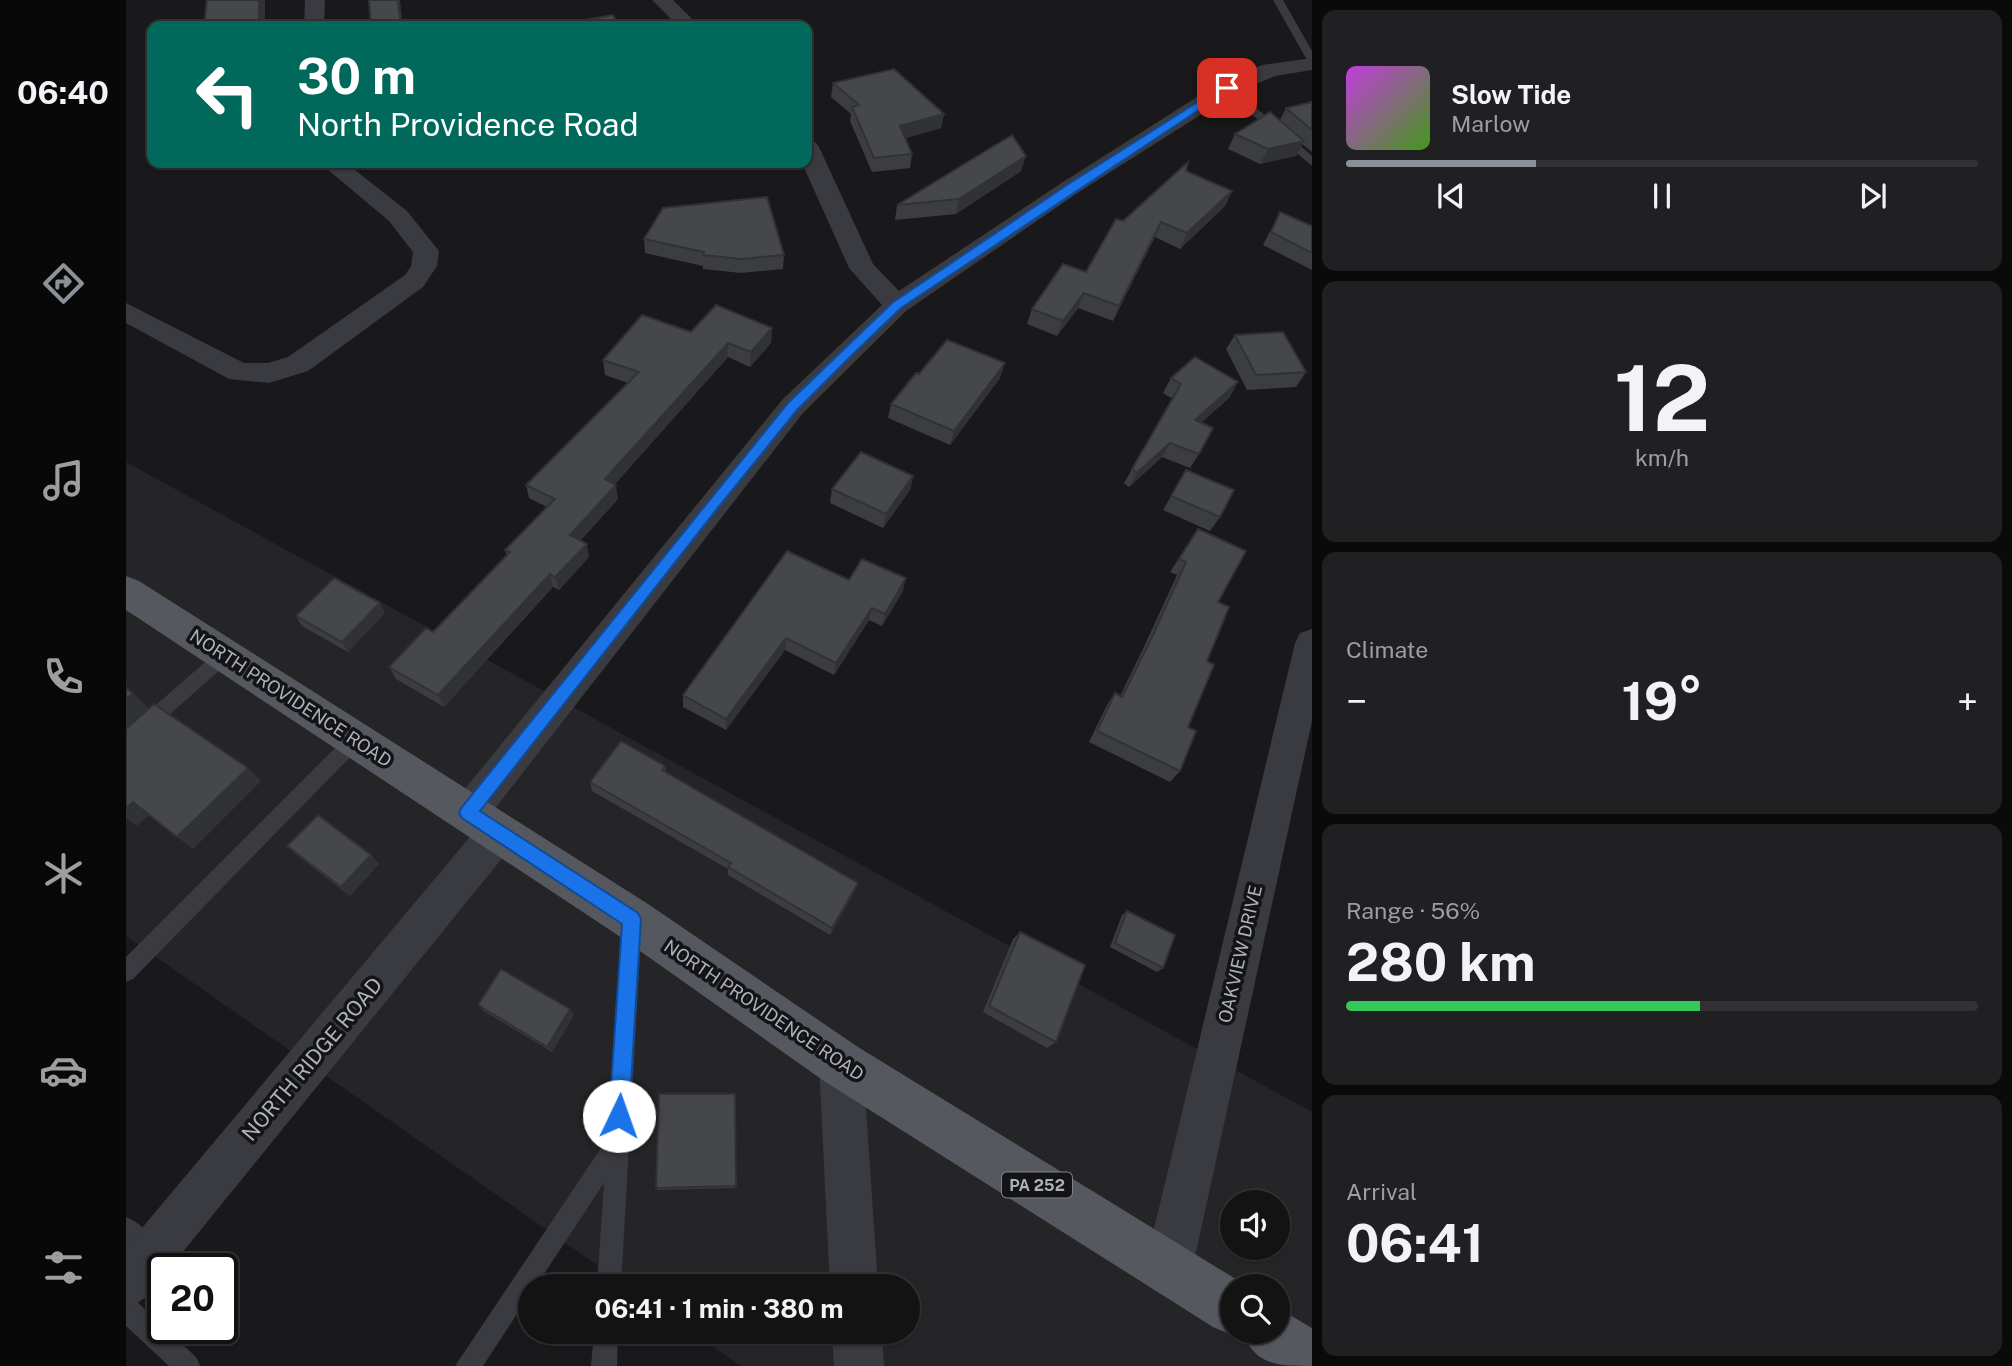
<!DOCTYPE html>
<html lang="en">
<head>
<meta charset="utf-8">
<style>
	body { margin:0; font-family:"Public Sans",sans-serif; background:#202022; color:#f1f3f6; height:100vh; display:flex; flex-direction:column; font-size:26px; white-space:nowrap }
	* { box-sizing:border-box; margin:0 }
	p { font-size:23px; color:#9d9ea0 }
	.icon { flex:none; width:38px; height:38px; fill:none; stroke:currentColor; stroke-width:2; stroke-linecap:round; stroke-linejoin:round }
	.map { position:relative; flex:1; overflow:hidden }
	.panel { display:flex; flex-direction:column; gap:10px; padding:10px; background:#0a0a0b; width:700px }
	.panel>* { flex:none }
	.guide { position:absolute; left:21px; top:21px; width:665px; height:147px; border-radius:14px; box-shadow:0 2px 5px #0004,0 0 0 2px #323234; background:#00695c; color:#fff; overflow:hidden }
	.controls { position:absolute; left:1094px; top:1190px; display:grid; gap:14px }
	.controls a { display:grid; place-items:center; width:70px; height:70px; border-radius:50%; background:#131314; box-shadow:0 2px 5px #0004,0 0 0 2px #323234; font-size:35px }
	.speed { position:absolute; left:21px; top:1253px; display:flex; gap:14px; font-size:35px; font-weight:700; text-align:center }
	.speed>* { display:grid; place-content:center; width:91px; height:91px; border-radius:50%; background:#131314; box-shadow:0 2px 5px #0004,0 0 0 2px #323234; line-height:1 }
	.speed .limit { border:4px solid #111; border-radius:10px; background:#fff; color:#111 }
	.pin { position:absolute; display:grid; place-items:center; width:60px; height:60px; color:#fff; margin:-30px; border-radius:14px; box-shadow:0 4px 10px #0006 }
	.me { position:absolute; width:77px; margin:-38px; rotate:3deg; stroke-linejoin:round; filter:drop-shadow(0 0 5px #0008) }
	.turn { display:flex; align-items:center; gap:24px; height:147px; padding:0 35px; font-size:32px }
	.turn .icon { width:91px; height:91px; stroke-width:2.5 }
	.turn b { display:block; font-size:49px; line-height:60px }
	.big { font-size:52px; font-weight:700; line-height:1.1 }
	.panel .tile { flex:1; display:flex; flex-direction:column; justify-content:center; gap:10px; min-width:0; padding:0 24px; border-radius:14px; background:#202022 }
	.panel .dial { align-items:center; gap:0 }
	.dial b { font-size:91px; line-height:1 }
	.song { display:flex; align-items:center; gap:21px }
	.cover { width:84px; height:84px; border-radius:10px; background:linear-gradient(135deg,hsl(290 70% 55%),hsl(100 70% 35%)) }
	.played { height:7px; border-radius:4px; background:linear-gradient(90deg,#8c9099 30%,#323234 30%) }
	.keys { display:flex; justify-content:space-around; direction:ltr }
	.heat { display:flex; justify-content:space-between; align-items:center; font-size:38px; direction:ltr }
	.charge { height:10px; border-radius:5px; background:linear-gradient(90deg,#34c759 56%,#323234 0) }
	.trip { position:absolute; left:392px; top:1274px; width:402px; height:70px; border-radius:35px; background:#131314; box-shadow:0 2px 5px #0004,0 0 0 2px #323234; font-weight:700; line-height:70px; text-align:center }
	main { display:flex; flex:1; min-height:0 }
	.menu { display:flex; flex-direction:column; width:126px; justify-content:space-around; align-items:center; background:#080808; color:#9d9ea0 }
	.menu .icon { width:49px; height:49px }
	.menu .current { color:#8c9099 }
	.menu b { font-size:32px; color:#f1f3f6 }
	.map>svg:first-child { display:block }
	.built { fill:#252528; fill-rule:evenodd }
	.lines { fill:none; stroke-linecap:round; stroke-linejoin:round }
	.service { fill:#3a3b40; fill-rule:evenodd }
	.minor { fill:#3a3b40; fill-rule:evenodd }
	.primary { fill:#56585f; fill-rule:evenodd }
	.wall { fill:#3c3d40 }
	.shaded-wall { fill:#313234 }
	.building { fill:#46474b; stroke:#313234; stroke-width:2 }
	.route { fill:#1a73e8; stroke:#114b97; stroke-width:2 }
	.labels { text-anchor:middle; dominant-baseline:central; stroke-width:7; stroke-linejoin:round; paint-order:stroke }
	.shield { fill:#141416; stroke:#7e828a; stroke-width:2 }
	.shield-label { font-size:16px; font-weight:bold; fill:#acb1bb }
	.street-label { font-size:18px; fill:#acb1bb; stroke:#141416 }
	.near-street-label { font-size:21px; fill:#acb1bb; stroke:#141416 }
</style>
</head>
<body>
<main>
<nav class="menu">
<b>06:40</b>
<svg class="icon current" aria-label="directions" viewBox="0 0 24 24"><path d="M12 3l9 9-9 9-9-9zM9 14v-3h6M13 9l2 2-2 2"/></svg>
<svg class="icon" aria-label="music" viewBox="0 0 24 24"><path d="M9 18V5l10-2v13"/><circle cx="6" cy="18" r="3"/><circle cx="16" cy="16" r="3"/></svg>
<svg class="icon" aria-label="phone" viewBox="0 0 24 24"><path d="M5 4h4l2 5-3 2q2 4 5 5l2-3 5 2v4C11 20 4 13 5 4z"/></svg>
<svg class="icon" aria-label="climate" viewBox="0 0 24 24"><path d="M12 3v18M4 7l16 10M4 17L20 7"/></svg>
<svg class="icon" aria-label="car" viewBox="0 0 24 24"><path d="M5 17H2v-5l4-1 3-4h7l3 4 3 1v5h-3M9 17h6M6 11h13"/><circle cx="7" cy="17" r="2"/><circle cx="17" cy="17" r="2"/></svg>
<svg class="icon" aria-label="filters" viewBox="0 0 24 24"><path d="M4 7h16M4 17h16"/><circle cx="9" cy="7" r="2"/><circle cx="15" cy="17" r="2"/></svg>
</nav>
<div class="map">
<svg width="1186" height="1366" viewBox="0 0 1186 1366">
	<rect width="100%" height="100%" fill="#19191b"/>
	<!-- built -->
	<path class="built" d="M0,462L1186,1112V1366H615L566,1332H782V1286H501L0,936ZM1106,1202H1152V1248H1106ZM1106,1286H1152V1332H1106Z"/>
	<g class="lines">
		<!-- service -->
		<path class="service" d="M1147,0H1157L1186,51V63L1181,60Z
			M1097,86H1105L1186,156V166L1097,90Z
			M99,648L105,650L108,655L105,660L6,748L0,750V731L93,650Z
			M229,732L235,734L238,740L235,746L7,979L0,982V957L223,734Z
			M506,909L513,912L516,919L495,1286H471L478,1183L410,1286H404V1294L357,1366H329L481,1139L496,919L499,912Z
			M0,1217C15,1223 31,1239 37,1254L33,1262L25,1266L17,1262L0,1246Z
			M0,1297L9,1300L70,1357L74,1366H43L0,1326Z
			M468,1332H492L491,1366H465Z"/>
		<!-- minor -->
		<path class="minor" d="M179,0H199L198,26H178Z
			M526,0H547L573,26H552Z
			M1186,58V70L1149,76L1109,93L953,192L780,311L677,413L360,820L372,815L386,820L391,833L386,846L43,1269H37C37,1288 16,1302 0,1308V1247L353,826L342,831L329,825L323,813L329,801L657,399L756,305L723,268L676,163H681V140L689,142L693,147L747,264L773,291L937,182L1093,83L1136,65Z
			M194,163H220L281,211L313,251L311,266L297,287L182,371L143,383L103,379L0,323V303L118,363H142L162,357L279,275L285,266L287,252L263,221Z
			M1186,629V721L1067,1266L1060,1283L1043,1290L1026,1283L1019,1266L1169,643L1174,633Z
			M715,1042L730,1049L737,1064L752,1286H704L693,1064L700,1049Z
			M706,1332H756L758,1366H708Z"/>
		<!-- primary -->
		<path class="primary" d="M0,576L13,581L522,904L732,1047L1121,1286H1106V1332H1114L1106,1335L1087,1327L698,1081L490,934L0,610Z
			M1152,1308L1186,1328V1366C1151,1366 1130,1366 1116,1332H1152Z"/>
	</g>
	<!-- wall -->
	<path class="wall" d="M707,83L818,114L815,128L779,138L786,154L784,168L746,172L724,121L725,114L705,97Z
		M1186,102V152L1176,144L1170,156L1134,164L1102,149L1109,134L1154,120L1160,108Z
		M895,171L830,214L769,220L771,205Z
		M1060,171L1106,191L1099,206L1054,249L1029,237L987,321L952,308L931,336L901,324L906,309L960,272L997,221Z
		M1154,212L1186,226V270L1137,245Z
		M518,239L658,255L657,269L615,273L577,269V266L519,253Z
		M646,328L645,343L624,367L602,357L489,484L492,499L455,540L463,557L433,590L427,587L318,707L270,679L263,667L307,632L381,556L379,550L421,507L403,498L400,485L502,383L479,375L477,360L565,332Z
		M1109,335L1180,372L1170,387L1121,390L1100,349Z
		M793,374L874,378L824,445L762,418L765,404Z
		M1045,378L1104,397L1075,423L1073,454L1064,468L1036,457L1003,487L998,483L1047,399L1037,393Z
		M1060,470L1094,517L1084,531L1037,510Z
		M787,476L784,490L757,528L704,503L706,489Z
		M1072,529L1092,602L1081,661L1062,727L1054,771L1044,782L963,742L981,705L989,693L994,696L1017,649L1051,575L1044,572Z
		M723,580L777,591L756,626L743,620L708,675L659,650L600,730L557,707V695Z
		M259,613L222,652L176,626L170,616Z
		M539,766L540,772L732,883L729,891L704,935L602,875V869L466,791L464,782Z
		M161,846L245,855L253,864L224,896L171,855Z
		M1001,911L1037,968L1031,972L984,947L996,915Z
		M894,932L930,1042L921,1048L857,1012L887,939Z
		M352,1005L448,1015L426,1052L358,1011Z
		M610,1186L609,1188L532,1190L530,1188Z"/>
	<!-- shaded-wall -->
	<path class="shaded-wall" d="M133,0H139V26H133Z
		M272,0H274L277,26H275Z
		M818,114L815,128L771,141L774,126Z
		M1178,141L1170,156L1134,164L1142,149Z
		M900,156L895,171L830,214L833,199Z
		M1106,191L1099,206L1054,249L1061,233Z
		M1035,222L1029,237L987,321L993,306Z
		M958,293L952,308L931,336L937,321Z
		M646,328L645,343L624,367L625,352Z
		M602,343V357L481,493L479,479Z
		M879,363L874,378L824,445L828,431Z
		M1112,382L1104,397L1061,435L1069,420Z
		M1044,443L1036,457L1003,487L1011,473Z
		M787,476L784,490L757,528L760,514Z
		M490,485L492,499L447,548L444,535Z
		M461,544L463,557L433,590L429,577Z
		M424,574L427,587L318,707L312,695Z
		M780,578L777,591L756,626L759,614Z
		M254,603L259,613L222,652L216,642Z
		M746,608L743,620L708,675L710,663Z
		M660,638L659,650L600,730V719Z
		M7,693L23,708L0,728V700Z
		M122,768L135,781L67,849L51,837Z
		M7,802L23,815L11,826L0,818V809Z
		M245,855L253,864L224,896L215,887Z
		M732,883L729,891L704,935L706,928Z
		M444,1009L448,1015L426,1052L421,1047Z"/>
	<!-- building -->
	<path class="building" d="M81,0H133V26H78Z
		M243,0H272L275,26H245Z
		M487,15L493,26H462L459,20Z
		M768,69L818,114L774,126L786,154L748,158L726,107L733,105L707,83Z
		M1186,102V130L1160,108Z
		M1144,112L1178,141L1142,149L1109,134Z
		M886,135L900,156L833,199L771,205Z
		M1062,162L1060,171L1106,191L1061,233L1035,222L993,306L958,293L937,321L906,309L937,264L960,272L990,219L997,221Z
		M641,197L658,255L615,259L577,255L578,252L518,239L537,208Z
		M1154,212L1186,226V253L1145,232Z
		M590,305L646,328L625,352L602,343L479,479L490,485L444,535L461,544L429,577L424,574L312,695L263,667L300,628L307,632L384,552L379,550L429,499L400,485L513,372L477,360L516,315L565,332Z
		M1157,332L1180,372L1130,375L1109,335Z
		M821,340L879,363L828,431L765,404L790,373L793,374Z
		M1069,357L1112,382L1069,420L1087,428L1073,454L1044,443L1011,473L1006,469L1055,384L1045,378Z
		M735,452L787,476L760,514L706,489Z
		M1060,470L1108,490L1094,517L1045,496Z
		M1072,529L1120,551L1092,602L1103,607L1081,661L1088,665L1062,727L1070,731L1054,771L971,731L989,693L996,697L1026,637L1060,562L1053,559Z
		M661,551L723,580L736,559L780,578L759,614L746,608L710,663L660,638L600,719L557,695Z
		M208,578L254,603L216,642L170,616Z
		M0,688L7,693L0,700Z
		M28,704L122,768L51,837L7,802L0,809V729Z
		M495,741L539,766L536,770L732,883L706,928L602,867L605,863L464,782Z
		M192,815L245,855L215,887L161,846Z
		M1001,911L1049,935L1037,968L989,943Z
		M894,932L959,965L930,1042L863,1006Z
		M375,969L444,1009L421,1047L352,1005Z
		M533,1094H609L610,1186L530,1188Z"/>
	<!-- route -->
	<path class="route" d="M1097,86L1106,88L775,308L724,357L671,410L591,509L354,811L512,913L515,919L503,1116L500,1124L493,1127L486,1124L483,1116L496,924L336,818L333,813L336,807L662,403L766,303L941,185Z"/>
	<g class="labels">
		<!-- shield labels -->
		<rect class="shield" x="876" y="1172.5" width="70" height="25" rx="5"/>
		<g class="shield-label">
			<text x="911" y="1185">PA 252</text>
		</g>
		<!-- street labels -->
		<g class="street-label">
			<text transform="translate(165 698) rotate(33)">NORTH PROVIDENCE ROAD</text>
			<text transform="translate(1114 954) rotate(-77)">OAKVIEW DRIVE</text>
			<text transform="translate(638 1010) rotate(34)">NORTH PROVIDENCE ROAD</text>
		</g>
		<!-- near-street labels -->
		<g class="near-street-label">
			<text transform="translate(186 1059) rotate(-50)">NORTH RIDGE ROAD</text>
		</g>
	</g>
</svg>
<div class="controls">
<a><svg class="icon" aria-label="sound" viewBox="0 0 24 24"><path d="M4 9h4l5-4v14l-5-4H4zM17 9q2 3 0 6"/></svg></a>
<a><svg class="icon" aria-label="search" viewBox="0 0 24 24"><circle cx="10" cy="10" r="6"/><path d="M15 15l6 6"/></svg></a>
</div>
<div class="speed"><div class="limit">20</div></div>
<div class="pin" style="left:1101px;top:88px;background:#d93025"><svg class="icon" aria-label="arrive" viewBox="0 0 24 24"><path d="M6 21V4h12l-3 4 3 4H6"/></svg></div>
<svg class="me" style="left:493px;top:1116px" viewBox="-20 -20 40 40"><circle r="19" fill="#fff"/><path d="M0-13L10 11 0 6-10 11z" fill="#1a73e8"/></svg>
<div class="trip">06:41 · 1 min · 380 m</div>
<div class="guide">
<div class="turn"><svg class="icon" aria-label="left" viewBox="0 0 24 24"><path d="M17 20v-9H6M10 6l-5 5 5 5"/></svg><div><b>30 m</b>North Providence Road</div></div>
</div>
</div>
<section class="panel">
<div class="tile">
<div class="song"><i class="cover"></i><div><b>Slow Tide</b><p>Marlow</p></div></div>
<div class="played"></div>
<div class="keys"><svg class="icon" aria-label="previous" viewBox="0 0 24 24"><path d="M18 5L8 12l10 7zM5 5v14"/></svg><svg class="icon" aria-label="pause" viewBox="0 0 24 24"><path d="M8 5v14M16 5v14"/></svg><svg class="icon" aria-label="next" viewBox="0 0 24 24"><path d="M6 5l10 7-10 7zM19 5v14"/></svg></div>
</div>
<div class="tile dial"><b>12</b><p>km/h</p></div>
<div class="tile"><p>Climate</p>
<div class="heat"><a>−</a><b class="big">19°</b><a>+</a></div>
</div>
<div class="tile"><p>Range · 56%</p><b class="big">280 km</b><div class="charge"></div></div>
<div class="tile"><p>Arrival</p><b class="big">06:41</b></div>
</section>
</main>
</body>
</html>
